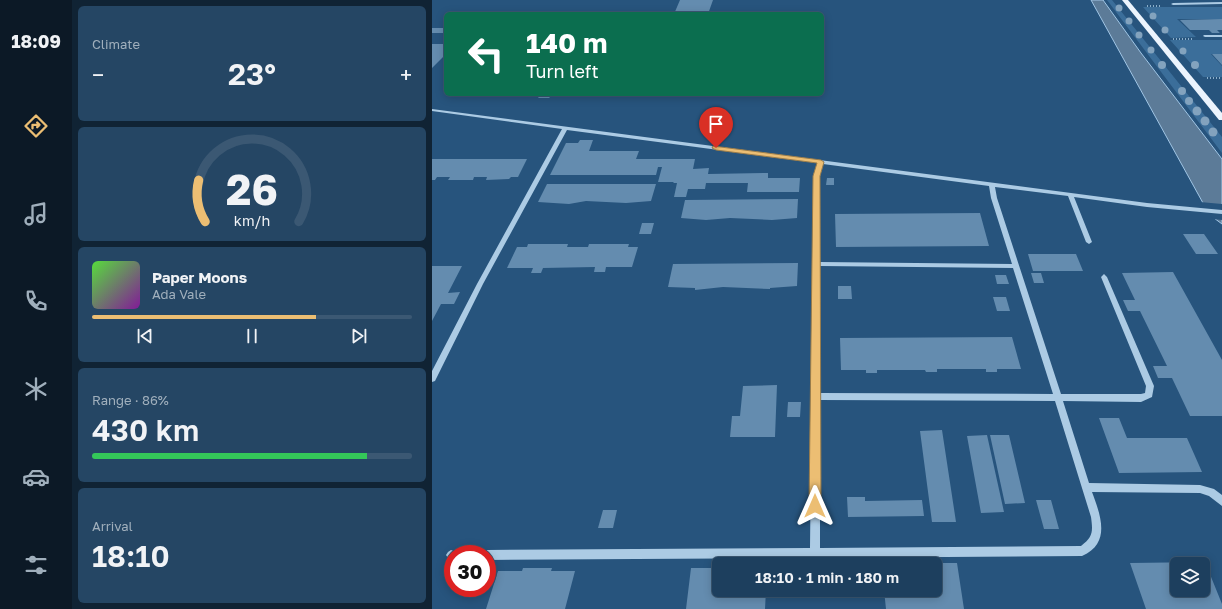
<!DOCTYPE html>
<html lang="en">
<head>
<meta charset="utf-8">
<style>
	body { margin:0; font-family:"Golos Text",sans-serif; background:#254664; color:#f1f3f6; height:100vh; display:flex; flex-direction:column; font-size:15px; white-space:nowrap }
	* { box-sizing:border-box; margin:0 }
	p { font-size:13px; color:#a0afbc }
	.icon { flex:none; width:22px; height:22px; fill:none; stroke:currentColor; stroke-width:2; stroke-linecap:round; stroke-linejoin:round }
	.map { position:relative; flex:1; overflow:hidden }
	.side { display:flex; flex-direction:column; gap:6px; padding:6px; background:#102334; width:360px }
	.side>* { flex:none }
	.banner { position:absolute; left:12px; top:12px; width:380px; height:84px; border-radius:6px; box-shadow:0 2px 10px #0003,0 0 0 1px #3b5873; background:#0b6e4f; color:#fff; overflow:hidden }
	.controls { position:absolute; left:738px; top:557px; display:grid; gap:8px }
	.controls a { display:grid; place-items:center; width:40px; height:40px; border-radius:6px; background:#1d3f5e; box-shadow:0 2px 10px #0003,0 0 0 1px #3b5873; font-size:20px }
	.speed { position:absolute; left:12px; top:545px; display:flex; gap:8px; font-size:20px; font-weight:700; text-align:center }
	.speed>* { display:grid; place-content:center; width:52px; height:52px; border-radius:50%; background:#1d3f5e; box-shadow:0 2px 10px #0003,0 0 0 1px #3b5873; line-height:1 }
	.speed .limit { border:6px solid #d22; background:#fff; color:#111 }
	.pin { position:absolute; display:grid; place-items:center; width:34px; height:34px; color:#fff; margin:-41px -17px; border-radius:50% 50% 50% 0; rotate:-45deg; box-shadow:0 0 4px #0007 }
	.pin .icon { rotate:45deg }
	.me { position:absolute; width:44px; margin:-22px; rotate:0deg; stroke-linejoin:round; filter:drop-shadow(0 0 3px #0008) }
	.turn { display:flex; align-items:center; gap:14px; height:84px; padding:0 16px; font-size:18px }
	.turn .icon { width:52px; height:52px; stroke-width:2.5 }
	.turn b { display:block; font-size:28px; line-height:34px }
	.big { font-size:30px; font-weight:600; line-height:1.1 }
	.side .widget { flex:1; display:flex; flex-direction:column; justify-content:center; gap:6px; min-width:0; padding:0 14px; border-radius:6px; background:#254664 }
	.side .dial { align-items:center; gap:0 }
	.dial svg { height:104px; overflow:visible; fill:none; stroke:#3b5873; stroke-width:7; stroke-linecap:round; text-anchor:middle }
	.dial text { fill:#f1f3f6; stroke:none }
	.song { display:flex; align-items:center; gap:12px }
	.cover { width:48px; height:48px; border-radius:6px; background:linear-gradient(135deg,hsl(110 70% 55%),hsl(290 70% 35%)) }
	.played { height:4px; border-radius:2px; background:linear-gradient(90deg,#ecbe73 70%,#3b5873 70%) }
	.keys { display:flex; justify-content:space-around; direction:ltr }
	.heat { display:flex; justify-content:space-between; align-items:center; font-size:22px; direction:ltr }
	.charge { height:6px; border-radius:3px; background:linear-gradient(90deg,#34c759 86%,#3b5873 0) }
	.trip { position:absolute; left:280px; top:557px; width:230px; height:40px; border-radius:6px; background:#1d3f5e; box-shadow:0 2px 10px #0003,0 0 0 1px #3b5873; font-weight:600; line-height:40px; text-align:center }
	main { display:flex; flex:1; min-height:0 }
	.tab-bar { display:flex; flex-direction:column; width:72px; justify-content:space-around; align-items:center; background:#0c1926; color:#a0afbc }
	.tab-bar .icon { width:28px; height:28px }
	.tab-bar .on { color:#ecbe73 }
	.tab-bar b { font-size:18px; color:#f1f3f6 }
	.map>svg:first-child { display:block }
	.green { fill:#3b6e9a }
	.water { fill:#5c7b98; stroke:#a1c6e5 }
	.pier { fill:#27547d }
	.building { fill:#648caf; fill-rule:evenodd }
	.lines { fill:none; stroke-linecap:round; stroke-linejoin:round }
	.path { stroke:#accbe4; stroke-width:1.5; stroke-dasharray:1 2; stroke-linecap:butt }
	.minor { fill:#accbe4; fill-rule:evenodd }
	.major { fill:#ecf4fd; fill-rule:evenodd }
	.tree { fill:#83a3be }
	.route { fill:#ecbe73; stroke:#997c4b }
</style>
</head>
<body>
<main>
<nav class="tab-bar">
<b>18:09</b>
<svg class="icon on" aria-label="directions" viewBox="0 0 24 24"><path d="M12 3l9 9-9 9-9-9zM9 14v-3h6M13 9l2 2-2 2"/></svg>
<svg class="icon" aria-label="music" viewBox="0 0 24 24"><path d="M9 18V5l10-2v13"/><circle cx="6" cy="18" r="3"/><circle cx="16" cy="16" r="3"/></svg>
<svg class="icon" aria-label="phone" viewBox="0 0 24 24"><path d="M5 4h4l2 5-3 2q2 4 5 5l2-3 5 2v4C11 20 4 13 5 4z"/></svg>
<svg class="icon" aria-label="climate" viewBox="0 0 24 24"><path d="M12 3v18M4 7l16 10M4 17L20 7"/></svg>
<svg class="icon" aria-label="car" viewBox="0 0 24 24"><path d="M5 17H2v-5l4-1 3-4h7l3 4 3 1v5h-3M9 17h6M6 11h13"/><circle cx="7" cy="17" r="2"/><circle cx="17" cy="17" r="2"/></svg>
<svg class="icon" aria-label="filters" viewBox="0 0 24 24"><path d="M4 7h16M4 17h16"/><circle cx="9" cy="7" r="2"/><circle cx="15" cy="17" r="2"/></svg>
</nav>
<section class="side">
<div class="widget"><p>Climate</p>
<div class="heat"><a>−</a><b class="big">23°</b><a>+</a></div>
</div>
<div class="widget dial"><svg viewBox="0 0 100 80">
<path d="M14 69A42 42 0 1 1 86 69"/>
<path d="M14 69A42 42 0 0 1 9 37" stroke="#ecbe73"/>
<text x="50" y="56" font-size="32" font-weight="700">26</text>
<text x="50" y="72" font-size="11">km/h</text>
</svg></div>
<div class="widget">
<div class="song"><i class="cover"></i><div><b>Paper Moons</b><p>Ada Vale</p></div></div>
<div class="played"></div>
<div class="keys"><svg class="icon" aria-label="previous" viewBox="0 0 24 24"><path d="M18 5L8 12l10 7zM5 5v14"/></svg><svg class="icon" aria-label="pause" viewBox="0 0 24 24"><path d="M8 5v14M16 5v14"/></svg><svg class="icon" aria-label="next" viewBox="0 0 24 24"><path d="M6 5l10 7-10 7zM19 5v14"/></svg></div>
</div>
<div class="widget"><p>Range · 86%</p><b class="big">430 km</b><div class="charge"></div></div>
<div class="widget"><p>Arrival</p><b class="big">18:10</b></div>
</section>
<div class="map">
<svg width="790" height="609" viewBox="0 0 790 609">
	<rect width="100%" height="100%" fill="#27547d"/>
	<!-- green -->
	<path class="green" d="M675,0H680L790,137V153Z
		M711,7H790V19H745L764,37L739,38Z
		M738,40H790V54H779L790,66V77H771Z"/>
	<!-- water -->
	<path class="water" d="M659,0H671L709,53L790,159V224L782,218L771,203Z"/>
	<!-- pier -->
	<path class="pier" d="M768,202L790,204V220L781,219Z"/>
	<!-- building -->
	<path class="building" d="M248,0H281L276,14H242Z
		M790,19V30H785L788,33H780L777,30H758L748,20Z
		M0,28H14V32L13,33H0Z
		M0,44H14V54L0,68Z
		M780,54H790V65Z
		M109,94H139L138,96H119L117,98H106Z
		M148,140H161L157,151H207L204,159H263L261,169L277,168L276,174L336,173V178H368L367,192H315L316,183H274L273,189H256L254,197H242L245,183H241L242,182H226L230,167H226L224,175H118L134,143H146Z
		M0,159H95L86,177H79L77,179L54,180L55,177H42L41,180H16L18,177H5L3,180H0Z
		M395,178H402V185H394Z
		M115,184H224L219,201L194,203L154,201L137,204L106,202Z
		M366,199L365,218L340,220L298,218L274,220L249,218L253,200Z
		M548,213L557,246L404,247L403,214Z
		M210,223H222L219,234H207Z
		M751,234H772L786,254H764Z
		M96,244H136L135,247H156L157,244H197L196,247H206L200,267H174L173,272H162L163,267L111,268L109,273H99L101,268H75L85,247H95Z
		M596,254H644L651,271H601Z
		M366,263L365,286L338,288V289L291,287L263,290V288L236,287L241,264Z
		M0,266H30L16,293L28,292L22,304H9L0,321Z
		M741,272L790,360V416H758L740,378H726L721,366H735L708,311H696L691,300H703L690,273Z
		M599,273H609L612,283H602Z
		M563,275H574L577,284H565Z
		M406,286H419L420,299H406Z
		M561,297H574L578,311H565Z
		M580,337L589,369H565V372H554V369H505V372H494L493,370H445V373H434V370H409L408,338Z
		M345,385L343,437H298L300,416H308L311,386Z
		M356,402H369L368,417H355Z
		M667,418H687L695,438H755L770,472L687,473Z
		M510,430L524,522H500L488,431Z
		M555,435L572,512L549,513L535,436Z
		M558,435H577L593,503L573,504Z
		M415,497H433V501L490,500L492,516L416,517Z
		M604,500H619L627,529H612Z
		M171,510H185L181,528H166Z
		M773,562L790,604V609H714L698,563ZM745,564H771V590H745Z
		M503,563H525L532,609H454L452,590H503Z
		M283,565H287V590H334L333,609H254L259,568H283Z
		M91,568H120L119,571H143L133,609H54L66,571H90Z"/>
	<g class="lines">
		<!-- path -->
		<path class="path" d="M715,6H730
			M741,39H762
			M775,78H790"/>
		<!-- minor -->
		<path class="minor" d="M790,2V4L741,5L739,4L741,3Z
			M772,35H790V37H773L771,36Z
			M0,109L715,203L790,210V214L715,207L642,197L660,242L657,244L654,242L636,196L563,187L565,198L629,394H709L713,393L714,386L669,277L672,274L675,277L722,386L720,397L709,402L631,401L657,483L768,485L782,489L790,495V506L777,496L768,493L660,492C668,514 680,543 650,556L55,560V554H51L52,552L55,550L378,548L382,176L386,163L135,130L51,284L3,381L0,382V371L45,284L130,129L0,111ZM391,164L557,186L559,198L580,264L388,262V176ZM388,266L581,268L621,394L388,393ZM388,400L623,401L659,517C661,532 661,537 649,546L388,548Z
			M19,550L24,552L25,554H21V560L16,558L14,555L16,552Z"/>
		<!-- major -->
		<path class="major" d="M690,0H696L790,113V120H787Z"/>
	</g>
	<!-- trees -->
	<g class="tree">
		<circle cx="687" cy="8" r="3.5"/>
		<circle cx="721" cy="16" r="3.5"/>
		<circle cx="697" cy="21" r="3.5"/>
		<circle cx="733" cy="30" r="3.5"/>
		<circle cx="707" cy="35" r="3.5"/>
		<circle cx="719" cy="50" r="3.5"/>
		<circle cx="751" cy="51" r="3.5"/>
		<circle cx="730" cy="65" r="4"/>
		<circle cx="763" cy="65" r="4"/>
		<circle cx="750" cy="91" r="4"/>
		<circle cx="757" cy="101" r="4"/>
		<circle cx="765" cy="111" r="4.5"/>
		<circle cx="773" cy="121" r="4.5"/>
		<circle cx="781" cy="132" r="4.5"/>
	</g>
	<!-- route -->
	<path class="route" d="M281,146L389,160L392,162L388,176L389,506L387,510L383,512L379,510L377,506L381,176L385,163L284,150L280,148Z"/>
</svg>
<div class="controls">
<a><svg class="icon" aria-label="layers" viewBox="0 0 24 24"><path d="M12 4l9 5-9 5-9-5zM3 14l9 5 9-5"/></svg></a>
</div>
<div class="speed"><div class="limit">30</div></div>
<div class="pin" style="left:284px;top:148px;background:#d93025"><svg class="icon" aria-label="arrive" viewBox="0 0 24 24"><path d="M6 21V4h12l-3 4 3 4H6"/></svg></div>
<svg class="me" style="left:383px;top:506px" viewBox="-20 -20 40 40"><path d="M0-17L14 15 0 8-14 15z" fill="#ecbe73" stroke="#fff" stroke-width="4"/></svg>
<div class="trip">18:10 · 1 min · 180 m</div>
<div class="banner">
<div class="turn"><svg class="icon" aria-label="left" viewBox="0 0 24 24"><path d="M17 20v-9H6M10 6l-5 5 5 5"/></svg><div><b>140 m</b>Turn left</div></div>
</div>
</div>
</main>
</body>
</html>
